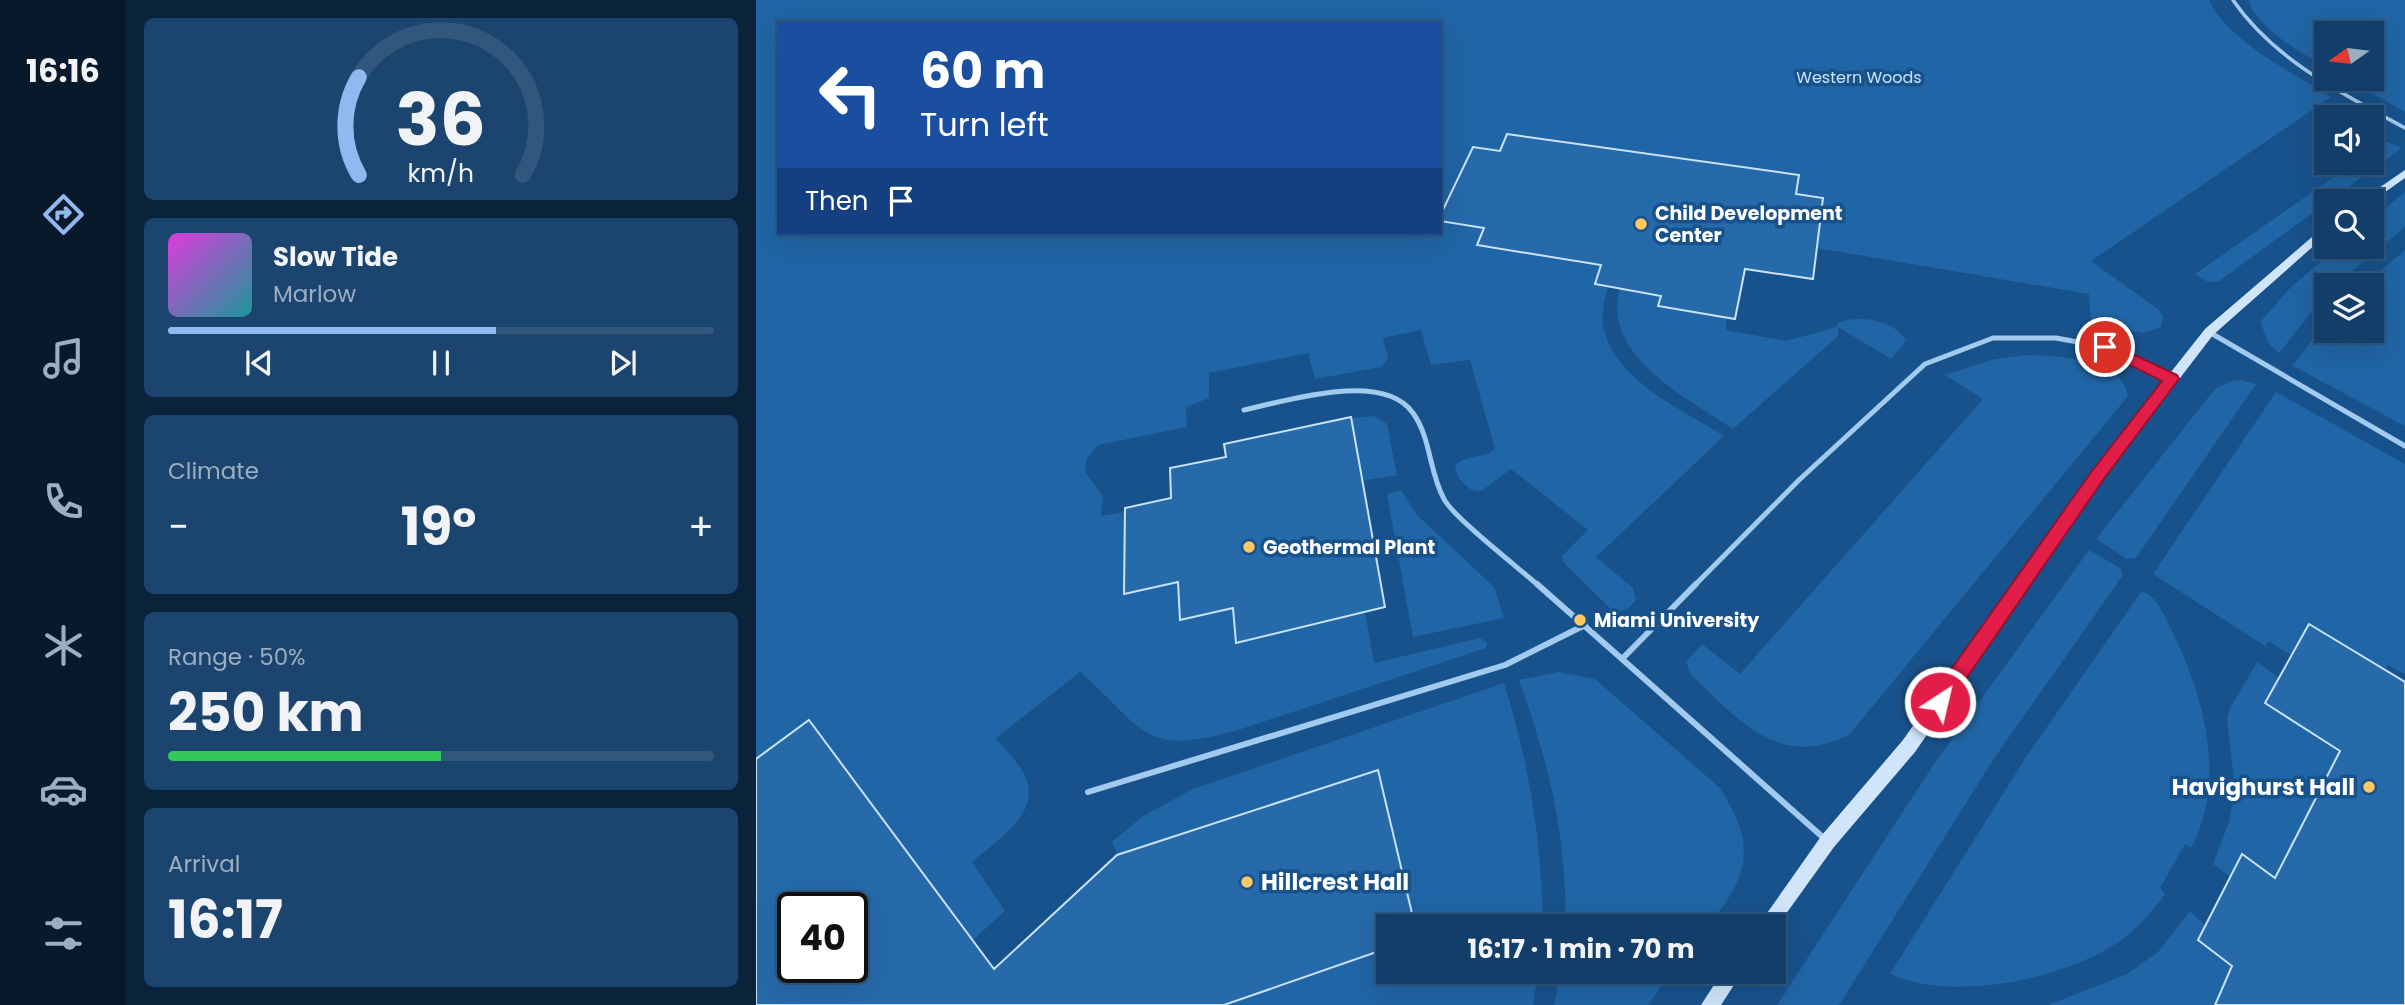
<!DOCTYPE html>
<html lang="en">
<head>
<meta charset="utf-8">
<style>
	body { margin:0; font-family:Poppins,sans-serif; background:#1b456f; color:#f1f3f6; height:100vh; display:flex; flex-direction:column; font-size:26px; white-space:nowrap }
	* { box-sizing:border-box; margin:0 }
	p { font-size:23px; color:#9caec0 }
	.icon { flex:none; width:38px; height:38px; fill:none; stroke:currentColor; stroke-width:2; stroke-linecap:round; stroke-linejoin:round }
	.map { position:relative; flex:1; overflow:hidden }
	.panel { display:flex; flex-direction:column; gap:18px; padding:18px; background:#0a223a; width:630px }
	.panel>* { flex:none }
	.guide { position:absolute; left:21px; top:21px; width:665px; height:214px; border-radius:0px; box-shadow:0 7px 28px #0002,0 0 0 2px #31577d; background:#1a4fa0; color:#fff; overflow:hidden }
	.needle { width:46px; rotate:256deg }
	.fabs { position:absolute; left:1558px; top:21px; display:grid; gap:14px }
	.fabs a { display:grid; place-items:center; width:70px; height:70px; border-radius:0px; background:#123e69; box-shadow:0 7px 28px #0002,0 0 0 2px #31577d; font-size:35px }
	.speed { position:absolute; left:21px; top:892px; display:flex; gap:14px; font-size:35px; font-weight:700; text-align:center }
	.speed>* { display:grid; place-content:center; width:91px; height:91px; border-radius:50%; background:#123e69; box-shadow:0 7px 28px #0002,0 0 0 2px #31577d; line-height:1 }
	.speed .limit { border:4px solid #111; border-radius:10px; background:#fff; color:#111 }
	.pin { position:absolute; display:grid; place-items:center; width:60px; height:60px; color:#fff; margin:-30px; border:4px solid #fff; border-radius:50%; box-shadow:0 2px 7px #0007 }
	.me { position:absolute; width:77px; margin:-38px; rotate:35deg; stroke-linejoin:round; filter:drop-shadow(0 0 5px #0008) }
	.turn { display:flex; align-items:center; gap:24px; height:147px; padding:0 28px; font-size:32px }
	.turn .icon { width:91px; height:91px; stroke-width:2.5 }
	.turn b { display:block; font-size:49px; line-height:60px }
	.then { display:flex; align-items:center; height:66px; padding:0 28px; background:#0003; gap:14px; font-size:26px }
	.big { font-size:52px; font-weight:700; line-height:1.1 }
	.panel .tile { flex:1; display:flex; flex-direction:column; justify-content:center; gap:10px; min-width:0; padding:0 24px; border-radius:10px; background:#1b456f }
	.panel .dial { align-items:center; gap:0 }
	.dial svg { height:182px; overflow:visible; fill:none; stroke:#31577d; stroke-width:7; stroke-linecap:round; text-anchor:middle }
	.dial text { fill:#f1f3f6; stroke:none }
	.song { display:flex; align-items:center; gap:21px }
	.cover { width:84px; height:84px; border-radius:10px; background:linear-gradient(135deg,hsl(300 70% 55%),hsl(180 70% 35%)) }
	.played { height:7px; border-radius:4px; background:linear-gradient(90deg,#90b9f0 60%,#31577d 60%) }
	.keys { display:flex; justify-content:space-around; direction:ltr }
	.heat { display:flex; justify-content:space-between; align-items:center; font-size:38px; direction:ltr }
	.charge { height:10px; border-radius:5px; background:linear-gradient(90deg,#34c759 50%,#31577d 0) }
	.trip { position:absolute; left:620px; top:914px; width:410px; height:70px; border-radius:0px; background:#123e69; box-shadow:0 7px 28px #0002,0 0 0 2px #31577d; font-weight:700; line-height:70px; text-align:center }
	main { display:flex; flex:1; min-height:0 }
	.tab-bar { display:flex; flex-direction:column; width:126px; justify-content:space-around; align-items:center; background:#07192a; color:#9caec0 }
	.tab-bar .icon { width:49px; height:49px }
	.tab-bar .current { color:#90b9f0 }
	.tab-bar b { font-size:32px; color:#f1f3f6 }
	.map>svg:first-child { display:block }
	.green { fill:#2065a5 }
	.building { fill:#266aaa; stroke:#c8e2fa; stroke-width:2; fill-rule:evenodd }
	.lines { fill:none; stroke-linecap:round; stroke-linejoin:round }
	.lane-far2 { stroke:#a2caee; stroke-width:3.5 }
	.lane-far1 { stroke:#a2caee; stroke-width:5 }
	.lane { stroke:#a2caee; stroke-width:6 }
	.secondary { fill:#d0e5fa; fill-rule:evenodd }
	.route { fill:#e11d48; stroke:#92132f; stroke-width:2 }
	.poi-dot { fill:#ffc760; stroke:#18528c; stroke-width:2.5 }
	.labels { text-anchor:middle; dominant-baseline:central; stroke-width:7; stroke-linejoin:round; paint-order:stroke }
	.far-park-label { font-size:16px; fill:#c8e2fa; stroke:#18528c }
	.poi-label { font-size:19px; font-weight:bold; fill:#fff; stroke:#18528c; text-anchor:start }
	.near-poi-label { font-size:23px; font-weight:bold; fill:#fff; stroke:#18528c; text-anchor:end }
</style>
</head>
<body>
<main>
<nav class="tab-bar">
<b>16:16</b>
<svg class="icon current" aria-label="directions" viewBox="0 0 24 24"><path d="M12 3l9 9-9 9-9-9zM9 14v-3h6M13 9l2 2-2 2"/></svg>
<svg class="icon" aria-label="music" viewBox="0 0 24 24"><path d="M9 18V5l10-2v13"/><circle cx="6" cy="18" r="3"/><circle cx="16" cy="16" r="3"/></svg>
<svg class="icon" aria-label="phone" viewBox="0 0 24 24"><path d="M5 4h4l2 5-3 2q2 4 5 5l2-3 5 2v4C11 20 4 13 5 4z"/></svg>
<svg class="icon" aria-label="climate" viewBox="0 0 24 24"><path d="M12 3v18M4 7l16 10M4 17L20 7"/></svg>
<svg class="icon" aria-label="car" viewBox="0 0 24 24"><path d="M5 17H2v-5l4-1 3-4h7l3 4 3 1v5h-3M9 17h6M6 11h13"/><circle cx="7" cy="17" r="2"/><circle cx="17" cy="17" r="2"/></svg>
<svg class="icon" aria-label="filters" viewBox="0 0 24 24"><path d="M4 7h16M4 17h16"/><circle cx="9" cy="7" r="2"/><circle cx="15" cy="17" r="2"/></svg>
</nav>
<section class="panel">
<div class="tile dial"><svg viewBox="0 0 100 80">
<path d="M14 69A42 42 0 1 1 86 69"/>
<path d="M14 69A42 42 0 0 1 14 26" stroke="#90b9f0"/>
<text x="50" y="56" font-size="32" font-weight="700">36</text>
<text x="50" y="72" font-size="11">km/h</text>
</svg></div>
<div class="tile">
<div class="song"><i class="cover"></i><div><b>Slow Tide</b><p>Marlow</p></div></div>
<div class="played"></div>
<div class="keys"><svg class="icon" aria-label="previous" viewBox="0 0 24 24"><path d="M18 5L8 12l10 7zM5 5v14"/></svg><svg class="icon" aria-label="pause" viewBox="0 0 24 24"><path d="M8 5v14M16 5v14"/></svg><svg class="icon" aria-label="next" viewBox="0 0 24 24"><path d="M6 5l10 7-10 7zM19 5v14"/></svg></div>
</div>
<div class="tile"><p>Climate</p>
<div class="heat"><a>−</a><b class="big">19°</b><a>+</a></div>
</div>
<div class="tile"><p>Range · 50%</p><b class="big">250 km</b><div class="charge"></div></div>
<div class="tile"><p>Arrival</p><b class="big">16:17</b></div>
</section>
<div class="map">
<svg width="1649" height="1005" viewBox="0 0 1649 1005">
	<rect width="100%" height="100%" fill="#18528c"/>
	<!-- green -->
	<path class="green" d="M0,0H1453C1470,40 1539,74 1575,97L1335,261L1403,310L1407,316L1405,327L1388,333L1335,325L1333,294L1061,248L1067,199L1040,194L1042,175L751,134L744,151L717,147L684,216V23H23V233H684V221L728,228L721,245L828,263L851,247L839,284L852,286C849,299 845,312 847,324C856,380 926,409 968,436L840,557L877,588L880,600C873,608 869,612 858,612L808,563L806,556L832,530L755,469L725,491C711,492 700,478 699,465C711,455 729,458 739,449L714,360L675,365L665,330L627,338L632,358L626,367L559,379L552,353L453,373V398L430,407L431,427L342,445L331,459L329,472L347,496L345,516L369,512V594L422,582L424,620L477,608L480,642L609,612L618,663L724,638L731,643L730,648L479,731C384,757 388,727 324,672L240,738C249,749 260,760 267,772C290,811 241,840 216,862L249,911L217,940L53,720L0,759Z
		M1492,0H1649V112L1590,79H1615V33H1570V67C1544,52 1503,30 1492,0Z
		M1629,141L1646,148L1463,281L1452,282L1439,274L1598,163H1615V151Z
		M1649,192V227L1580,285H1570V294L1523,353L1513,344L1504,322L1536,286L1583,247H1615V220Z
		M1649,250V426L1537,366L1570,321V331H1615V285H1608Z
		M864,288L906,295L970,317V330L1030,341L1081,327L1082,323C1102,314 1140,320 1150,341L1135,359L1082,327V336L977,429C931,397 845,357 864,288Z
		M1269,355C1299,356 1366,356 1372,396L1093,735C1023,770 982,719 935,675L930,662L946,644L984,674L1227,399L1189,375L1235,360Z
		M1484,380L1500,384L1380,558L1371,559L1340,539L1459,389L1475,381Z
		M1520,392L1649,464V674L1632,665L1629,670L1553,625L1534,655L1513,641L1509,646L1397,574Z
		M618,416L631,424L641,475L606,481L595,418Z
		M645,490L661,515L738,587L748,618L657,637L631,494Z
		M1333,550L1364,568L1367,575L1239,757L1083,1005H1021L1178,764Z
		M1385,592C1399,593 1408,615 1414,627C1447,692 1472,779 1435,848L1429,844L1404,888L1409,894C1395,913 1381,930 1361,943C1305,980 1196,1002 1134,974L1270,757Z
		M1501,662L1523,678L1509,703L1591,756L1549,819L1519,878L1486,854L1475,877L1457,864L1473,822L1479,787L1471,721L1473,710Z
		M803,672L839,679L963,787C1001,844 994,875 952,926H809C812,840 792,760 763,680Z
		M748,683C774,766 785,840 787,926H659L362,855L356,842L387,816L437,789Z
		M1434,911L1450,926L1442,940L1476,966L1459,1005H1292L1371,974L1402,952Z
		M632,948V971H782L777,1005H468Z
		M805,971H916L892,1005H798Z"/>
	<!-- building -->
	<path class="building" d="M751,134L1043,175L1040,194L1067,198L1057,279L989,269L979,319L902,306L905,296L839,284L845,265L721,245L728,228L684,221V216L717,147L744,151Z
		M595,417L629,607L480,643L477,608L424,620L422,582L368,594L369,508L415,498L414,468L470,457L468,444Z
		M1553,624L1649,682V1005H1459L1476,966L1442,940L1486,854L1519,878L1584,751L1509,703Z
		M53,720L238,969L361,855L622,770L659,926H632V948L468,1005H0V759ZM37,908H96V968H37Z"/>
	<g class="lines">
		<!-- lane-far2 -->
		<path class="lane-far2" d="M1477,0C1518,60 1587,94 1649,128"/>
		<!-- lane-far1 -->
		<path class="lane-far1" d="M1453,332L1649,446
			M488,410C530,401 627,370 657,413C675,438 673,472 688,499C697,517 764,569 783,586
			M938,586L1043,480L1169,364L1237,338H1300L1349,347L1416,379"/>
		<!-- lane -->
		<path class="lane" d="M781,584L866,659
			M940,584L866,659L1070,840
			M332,792L749,665L829,625"/>
		<!-- secondary -->
		<path class="secondary" d="M1649,170V178L1615,202L1604,201Z
			M1570,225V235L1457,335L1346,480L1159,752L1078,847L1017,932V926H1002L1066,835L1147,740L1336,472L1449,329Z
			M967,971H987L965,1005H945Z"/>
	</g>
	<!-- route -->
	<path class="route" d="M1349,341L1421,375L1423,379L1347,480L1190,708L1184,710L1177,708L1175,702L1177,695L1336,471L1406,381L1344,350V343Z"/>
	<!-- markers -->
	<g class="poi-dot">
		<circle cx="885" cy="224" r="7"/>
		<circle cx="493" cy="547" r="7"/>
		<circle cx="824" cy="620" r="7"/>
		<circle cx="1613" cy="787" r="7"/>
		<circle cx="491" cy="882" r="7"/>
	</g>
	<g class="labels">
		<!-- far-park labels -->
		<g class="far-park-label">
			<text x="1103" y="77">Western Woods</text>
		</g>
		<!-- poi labels -->
		<g class="poi-label">
			<text x="899" y="213">Child Development<tspan x="899" dy="22">Center</tspan></text>
			<text x="507" y="547">Geothermal Plant</text>
			<text x="838" y="620">Miami University</text>
		</g>
		<!-- near-poi labels -->
		<g class="near-poi-label">
			<text x="1599" y="787">Havighurst Hall</text>
			<text x="505" y="882" text-anchor="start">Hillcrest Hall</text>
		</g>
	</g>
</svg>
<div class="fabs">
<a><svg class="needle" viewBox="-14 -14 28 28"><path d="M0-13l5 13h-10z" fill="#e53935"/><path d="M0 13l5-13h-10z" fill="#9caec0"/></svg></a>
<a><svg class="icon" aria-label="sound" viewBox="0 0 24 24"><path d="M4 9h4l5-4v14l-5-4H4zM17 9q2 3 0 6"/></svg></a>
<a><svg class="icon" aria-label="search" viewBox="0 0 24 24"><circle cx="10" cy="10" r="6"/><path d="M15 15l6 6"/></svg></a>
<a><svg class="icon" aria-label="layers" viewBox="0 0 24 24"><path d="M12 4l9 5-9 5-9-5zM3 14l9 5 9-5"/></svg></a>
</div>
<div class="speed"><div class="limit">40</div></div>
<div class="pin" style="left:1349px;top:347px;background:#d93025"><svg class="icon" aria-label="arrive" viewBox="0 0 24 24"><path d="M6 21V4h12l-3 4 3 4H6"/></svg></div>
<svg class="me" style="left:1184px;top:702px" viewBox="-20 -20 40 40"><circle r="17" fill="#e11d48" stroke="#fff" stroke-width="3"/><path d="M0-11L8 9 0 5-8 9z" fill="#fff"/></svg>
<div class="trip">16:17 · 1 min · 70 m</div>
<div class="guide">
<div class="turn"><svg class="icon" aria-label="left" viewBox="0 0 24 24"><path d="M17 20v-9H6M10 6l-5 5 5 5"/></svg><div><b>60 m</b>Turn left</div></div>
<div class="then">Then<svg class="icon" aria-label="arrive" viewBox="0 0 24 24"><path d="M6 21V4h12l-3 4 3 4H6"/></svg></div>
</div>
</div>
</main>
</body>
</html>
